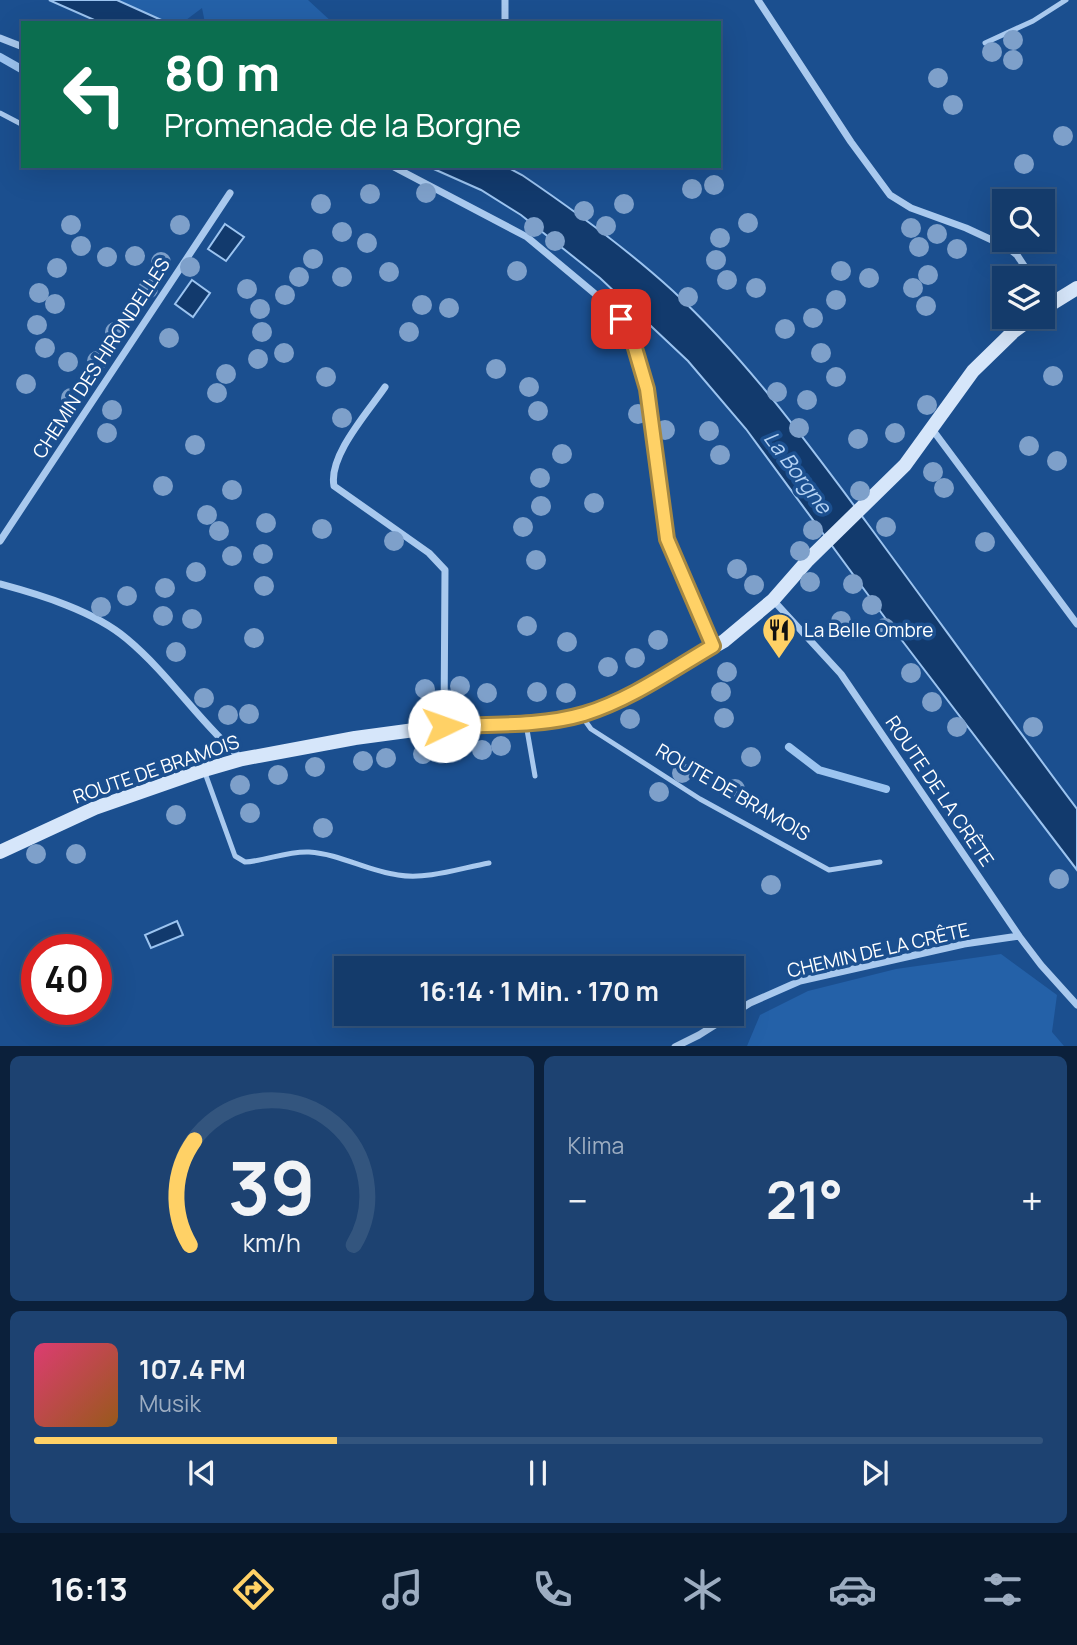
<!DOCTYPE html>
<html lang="de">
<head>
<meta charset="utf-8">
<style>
	body { margin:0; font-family:Manrope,sans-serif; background:#1d4271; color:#f1f3f6; height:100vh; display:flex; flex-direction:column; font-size:26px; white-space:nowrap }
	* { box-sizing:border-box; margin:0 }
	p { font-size:23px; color:#9dadc1 }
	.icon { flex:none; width:38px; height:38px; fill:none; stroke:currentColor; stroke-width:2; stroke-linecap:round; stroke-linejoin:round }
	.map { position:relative; height:1046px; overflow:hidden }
	.drawer { display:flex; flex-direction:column; gap:10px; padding:10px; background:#0b203b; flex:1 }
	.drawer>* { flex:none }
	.banner { position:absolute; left:21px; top:21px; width:700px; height:147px; border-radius:0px; box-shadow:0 7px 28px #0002,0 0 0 2px #33557e; background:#0b6e4f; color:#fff; overflow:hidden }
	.buttons { position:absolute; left:992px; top:189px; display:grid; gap:14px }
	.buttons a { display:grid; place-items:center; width:63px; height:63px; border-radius:0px; background:#143b6b; box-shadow:0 7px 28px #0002,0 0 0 2px #33557e; font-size:35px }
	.speed { position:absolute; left:21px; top:934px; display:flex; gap:14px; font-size:35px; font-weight:700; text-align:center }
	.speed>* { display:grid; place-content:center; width:91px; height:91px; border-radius:50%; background:#143b6b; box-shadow:0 7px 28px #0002,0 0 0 2px #33557e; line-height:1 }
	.speed .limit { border:10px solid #d22; background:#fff; color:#111 }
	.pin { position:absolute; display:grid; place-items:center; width:60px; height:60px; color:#fff; margin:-30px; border-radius:14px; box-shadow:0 4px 10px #0006 }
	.me { position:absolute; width:77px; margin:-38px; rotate:87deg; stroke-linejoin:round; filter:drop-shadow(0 0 5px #0008) }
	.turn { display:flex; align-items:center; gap:24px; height:147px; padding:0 28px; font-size:32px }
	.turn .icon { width:91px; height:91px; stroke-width:2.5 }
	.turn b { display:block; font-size:49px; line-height:60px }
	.big { font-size:52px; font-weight:700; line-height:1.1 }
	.drawer .card { flex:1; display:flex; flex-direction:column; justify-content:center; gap:10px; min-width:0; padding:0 24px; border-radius:10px; background:#1d4271 }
	.drawer .dial { align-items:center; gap:0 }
	.dial svg { height:182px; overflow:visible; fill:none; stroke:#33557e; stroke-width:7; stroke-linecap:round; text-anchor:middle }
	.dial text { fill:#f1f3f6; stroke:none }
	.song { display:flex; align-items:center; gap:21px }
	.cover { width:84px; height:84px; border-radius:10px; background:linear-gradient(135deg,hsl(340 70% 55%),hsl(30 70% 35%)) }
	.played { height:7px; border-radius:4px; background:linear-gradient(90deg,#ffd166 30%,#33557e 30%) }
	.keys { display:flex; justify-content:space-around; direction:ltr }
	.heat { display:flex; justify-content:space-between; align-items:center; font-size:38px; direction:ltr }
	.drawer .tiles { flex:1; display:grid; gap:10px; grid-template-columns:1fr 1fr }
	.card:last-child { grid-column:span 2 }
	.trip { position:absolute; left:334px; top:956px; width:410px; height:70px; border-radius:0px; background:#143b6b; box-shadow:0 7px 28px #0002,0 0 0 2px #33557e; font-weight:700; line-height:70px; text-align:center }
	.tab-bar { display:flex; height:112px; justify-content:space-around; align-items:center; background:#08182b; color:#9dadc1 }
	.tab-bar .icon { width:49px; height:49px }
	.tab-bar .current { color:#ffd166 }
	.tab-bar b { font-size:32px; color:#f1f3f6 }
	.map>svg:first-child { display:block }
	.green { fill:#2461a8 }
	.water { fill:#123a6d; stroke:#9cc4f0; stroke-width:2 }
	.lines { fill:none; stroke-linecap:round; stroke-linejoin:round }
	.stream { stroke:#9cc4f0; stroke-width:8 }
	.lane { stroke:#a9c9ee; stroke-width:5 }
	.street { stroke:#a9c9ee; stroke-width:7 }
	.secondary { stroke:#d6e6fa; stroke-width:14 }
	.tree { fill:#7ea0ca }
	.route-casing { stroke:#a68842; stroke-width:18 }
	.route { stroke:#ffd166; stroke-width:12 }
	.labels { text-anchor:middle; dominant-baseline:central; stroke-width:7; stroke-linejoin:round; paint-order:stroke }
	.street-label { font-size:19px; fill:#fff; stroke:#1b4f8f }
	.poi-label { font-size:19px; fill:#fff; stroke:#1b4f8f; text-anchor:start }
	.water-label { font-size:21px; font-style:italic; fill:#b5d3f5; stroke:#1b4f8f }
</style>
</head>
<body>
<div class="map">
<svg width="1077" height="1047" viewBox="0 0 1077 1047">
	<rect width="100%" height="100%" fill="#1b4f8f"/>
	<!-- green -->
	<path class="green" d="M118,0H308L333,23H205L202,8L182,23H168Z
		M1001,954L1057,995L1052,1032L1064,1046H747L760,1015L808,991L896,969Z"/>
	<!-- water -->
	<path class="water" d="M49,0H117L168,23H101Z
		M427,166H505L522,175C575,211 626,248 673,291C747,360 807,442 867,523C937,618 1006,714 1077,809V870L894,630L746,429L688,361L600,278L521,215L481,190Z
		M225,224L244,237L226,261L208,249Z
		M192,280L210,293L193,317L175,304Z
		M177,921L183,935L151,948L145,935Z"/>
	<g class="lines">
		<!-- stream -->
		<path class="stream" d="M0,57L23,70
			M789,747L819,770L886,789"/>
		<!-- lane -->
		<path class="lane" d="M985,43L1033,21L1066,0
			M0,113L23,125
			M581,715L591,729L700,799L829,870L880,862
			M526,724L535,776
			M205,773L235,856L245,862C266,861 286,851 309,852C340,854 367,871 398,875C427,880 461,868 489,863"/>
		<!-- street -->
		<path class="street" d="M758,0L851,142L890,195L911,208L966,228L1007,247L1017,255L1032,278
			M505,23V0
			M0,38L23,47
			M392,166L527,237L612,308L630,331L647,389L667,539L713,646
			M1043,294L1050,304
			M385,387C368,412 328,456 334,486L429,553L445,570L444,726
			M932,429L1077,624
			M0,541L230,193
			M0,584C41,595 94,611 127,639C170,675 200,723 242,759
			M773,600L841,674L1019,936L1041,965L1077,1005
			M675,1047L699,1035L750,1003L800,981L964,944L1019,936"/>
		<!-- secondary -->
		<path class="secondary" d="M1043,309L1077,288
			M0,852L95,808L204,770L242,759L355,738L444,726L551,721L597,710L627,696L724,641L773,600L808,560L905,465L973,371L1014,331L1033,317"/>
	</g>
	<!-- trees -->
	<g class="tree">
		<circle cx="1013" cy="40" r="10"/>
		<circle cx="992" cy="52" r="10"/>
		<circle cx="1013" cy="60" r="10"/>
		<circle cx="938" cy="78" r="10"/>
		<circle cx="953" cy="105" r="10"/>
		<circle cx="1063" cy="136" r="10"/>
		<circle cx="1024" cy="164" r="10"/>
		<circle cx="714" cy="185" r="10"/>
		<circle cx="692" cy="189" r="10"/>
		<circle cx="426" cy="193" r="10"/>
		<circle cx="370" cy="194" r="10"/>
		<circle cx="321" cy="204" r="10"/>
		<circle cx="624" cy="204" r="10"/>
		<circle cx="584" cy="211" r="10"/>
		<circle cx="748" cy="223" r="10"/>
		<circle cx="71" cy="225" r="10"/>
		<circle cx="180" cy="225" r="10"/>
		<circle cx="606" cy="226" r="10"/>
		<circle cx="534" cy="227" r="10"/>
		<circle cx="911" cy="228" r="10"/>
		<circle cx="342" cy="232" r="10"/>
		<circle cx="937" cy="234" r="10"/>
		<circle cx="720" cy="238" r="10"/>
		<circle cx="555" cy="241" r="10"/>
		<circle cx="367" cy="243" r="10"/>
		<circle cx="81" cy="246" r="10"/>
		<circle cx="919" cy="247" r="10"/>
		<circle cx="957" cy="249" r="10"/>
		<circle cx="135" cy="256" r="10"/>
		<circle cx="107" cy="257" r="10"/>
		<circle cx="313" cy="259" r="10"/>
		<circle cx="716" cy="260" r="10"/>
		<circle cx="161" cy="262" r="10"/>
		<circle cx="190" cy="267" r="10"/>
		<circle cx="57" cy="268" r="10"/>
		<circle cx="517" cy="271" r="10"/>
		<circle cx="841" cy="271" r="10"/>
		<circle cx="389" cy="272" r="10"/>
		<circle cx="928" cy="275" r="10"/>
		<circle cx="299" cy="277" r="10"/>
		<circle cx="342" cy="277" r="10"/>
		<circle cx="869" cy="278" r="10"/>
		<circle cx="727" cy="280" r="10"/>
		<circle cx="756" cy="288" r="10"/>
		<circle cx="913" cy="288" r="10"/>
		<circle cx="148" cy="289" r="10"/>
		<circle cx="247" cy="289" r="10"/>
		<circle cx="39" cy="293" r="10"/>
		<circle cx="285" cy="295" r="10"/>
		<circle cx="688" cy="297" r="10"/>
		<circle cx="836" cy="300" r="10"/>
		<circle cx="55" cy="304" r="10"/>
		<circle cx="422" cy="305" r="10"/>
		<circle cx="926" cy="306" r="10"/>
		<circle cx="449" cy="308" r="10"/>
		<circle cx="260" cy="309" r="10"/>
		<circle cx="813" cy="318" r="10"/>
		<circle cx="37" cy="325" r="10"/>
		<circle cx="785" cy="329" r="10"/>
		<circle cx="115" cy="332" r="10"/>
		<circle cx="262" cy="332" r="10"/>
		<circle cx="409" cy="332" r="10"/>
		<circle cx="169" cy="338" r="10"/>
		<circle cx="45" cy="348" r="10"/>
		<circle cx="284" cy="353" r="10"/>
		<circle cx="821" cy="353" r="10"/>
		<circle cx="258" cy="359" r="10"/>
		<circle cx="97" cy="361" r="10"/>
		<circle cx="68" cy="362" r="10"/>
		<circle cx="496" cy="369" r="10"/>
		<circle cx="226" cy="374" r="10"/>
		<circle cx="1053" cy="376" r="10"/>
		<circle cx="326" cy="377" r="10"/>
		<circle cx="836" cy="377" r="10"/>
		<circle cx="26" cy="384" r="10"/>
		<circle cx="529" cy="387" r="10"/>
		<circle cx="777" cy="392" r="10"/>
		<circle cx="217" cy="393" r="10"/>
		<circle cx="71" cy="398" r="10"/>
		<circle cx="807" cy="400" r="10"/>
		<circle cx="927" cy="405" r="10"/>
		<circle cx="112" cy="410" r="10"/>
		<circle cx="538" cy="411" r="10"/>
		<circle cx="638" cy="414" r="10"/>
		<circle cx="342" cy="418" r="10"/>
		<circle cx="799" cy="428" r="10"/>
		<circle cx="665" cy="430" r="10"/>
		<circle cx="709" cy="431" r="10"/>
		<circle cx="107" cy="433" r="10"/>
		<circle cx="895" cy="433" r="10"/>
		<circle cx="858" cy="439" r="10"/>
		<circle cx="195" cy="445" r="10"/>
		<circle cx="1029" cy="446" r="10"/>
		<circle cx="562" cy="454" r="10"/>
		<circle cx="720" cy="455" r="10"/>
		<circle cx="1057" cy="461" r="10"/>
		<circle cx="933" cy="472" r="10"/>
		<circle cx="540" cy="478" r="10"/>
		<circle cx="163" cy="486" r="10"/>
		<circle cx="944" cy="488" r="10"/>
		<circle cx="232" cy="490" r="10"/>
		<circle cx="860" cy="491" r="10"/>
		<circle cx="594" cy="503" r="10"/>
		<circle cx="541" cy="506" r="10"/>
		<circle cx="207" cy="515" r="10"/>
		<circle cx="266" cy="523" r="10"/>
		<circle cx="523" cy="527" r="10"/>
		<circle cx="886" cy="527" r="10"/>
		<circle cx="322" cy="529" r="10"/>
		<circle cx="813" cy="530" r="10"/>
		<circle cx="219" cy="531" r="10"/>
		<circle cx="394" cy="541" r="10"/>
		<circle cx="985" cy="542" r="10"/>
		<circle cx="800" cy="551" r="10"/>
		<circle cx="263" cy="554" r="10"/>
		<circle cx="232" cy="556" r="10"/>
		<circle cx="536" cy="560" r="10"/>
		<circle cx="737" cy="569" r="10"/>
		<circle cx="196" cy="572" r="10"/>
		<circle cx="810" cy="582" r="10"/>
		<circle cx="853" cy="584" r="10"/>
		<circle cx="754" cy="585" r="10"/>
		<circle cx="264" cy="586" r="10"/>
		<circle cx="165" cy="588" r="10"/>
		<circle cx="127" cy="596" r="10"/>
		<circle cx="872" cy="605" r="10"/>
		<circle cx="101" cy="607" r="10"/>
		<circle cx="163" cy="616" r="10"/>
		<circle cx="192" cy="619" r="10"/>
		<circle cx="841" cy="621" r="10"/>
		<circle cx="527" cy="626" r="10"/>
		<circle cx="885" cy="628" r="10"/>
		<circle cx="254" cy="638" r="10"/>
		<circle cx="658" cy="640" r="10"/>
		<circle cx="567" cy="642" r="10"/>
		<circle cx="176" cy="652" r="10"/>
		<circle cx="635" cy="658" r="10"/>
		<circle cx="608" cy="667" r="10"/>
		<circle cx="727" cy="672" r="10"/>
		<circle cx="911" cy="673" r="10"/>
		<circle cx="460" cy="686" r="10"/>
		<circle cx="425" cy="689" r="10"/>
		<circle cx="537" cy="692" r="10"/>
		<circle cx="721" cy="692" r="10"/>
		<circle cx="487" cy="693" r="10"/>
		<circle cx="566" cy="693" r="10"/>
		<circle cx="204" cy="698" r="10"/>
		<circle cx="932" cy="702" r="10"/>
		<circle cx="249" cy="714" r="10"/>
		<circle cx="228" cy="715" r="10"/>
		<circle cx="724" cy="718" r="10"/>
		<circle cx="630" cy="719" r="10"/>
		<circle cx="957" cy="727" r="10"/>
		<circle cx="1033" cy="727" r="10"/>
		<circle cx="501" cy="746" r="10"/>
		<circle cx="450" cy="750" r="10"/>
		<circle cx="482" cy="750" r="10"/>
		<circle cx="423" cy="754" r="10"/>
		<circle cx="751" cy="757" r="10"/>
		<circle cx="386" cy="758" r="10"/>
		<circle cx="363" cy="761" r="10"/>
		<circle cx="315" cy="767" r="10"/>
		<circle cx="682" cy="773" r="10"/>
		<circle cx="278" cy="775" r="10"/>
		<circle cx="240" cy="785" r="10"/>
		<circle cx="735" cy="789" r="10"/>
		<circle cx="659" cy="792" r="10"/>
		<circle cx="250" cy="813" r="10"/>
		<circle cx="176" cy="815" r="10"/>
		<circle cx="323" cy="828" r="10"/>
		<circle cx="36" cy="854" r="10"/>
		<circle cx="76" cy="854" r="10"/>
		<circle cx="1059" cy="879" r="10"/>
		<circle cx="771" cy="885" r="10"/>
	</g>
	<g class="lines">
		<!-- route casing -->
		<g class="route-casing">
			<path id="route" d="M444,726C490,724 540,727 584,714C630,700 672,670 713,646L667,539L647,389L630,331L621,319"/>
		</g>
		<!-- route -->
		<use href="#route" class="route"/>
	</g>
	<!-- icons -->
	<defs>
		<g id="restaurant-pin" transform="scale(1.75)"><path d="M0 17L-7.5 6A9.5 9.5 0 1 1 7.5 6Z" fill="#ffd166" stroke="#1b4f8f"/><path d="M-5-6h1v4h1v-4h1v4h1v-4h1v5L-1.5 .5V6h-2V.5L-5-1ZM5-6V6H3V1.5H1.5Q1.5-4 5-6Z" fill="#111"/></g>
	</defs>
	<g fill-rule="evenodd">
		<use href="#restaurant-pin" x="779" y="630"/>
	</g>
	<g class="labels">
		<!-- street labels -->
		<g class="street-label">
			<text transform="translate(101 358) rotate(-57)">CHEMIN DES HIRONDELLES</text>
			<text transform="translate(156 769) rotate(-19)">ROUTE DE BRAMOIS</text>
			<text transform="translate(940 791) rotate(56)">ROUTE DE LA CRÊTE</text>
			<text transform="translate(733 792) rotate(30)">ROUTE DE BRAMOIS</text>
			<text transform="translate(878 950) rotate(-13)">CHEMIN DE LA CRÊTE</text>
		</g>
		<!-- poi labels -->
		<g class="poi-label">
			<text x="804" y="630">La Belle Ombre</text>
		</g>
		<!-- water labels -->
		<g class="water-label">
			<text transform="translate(798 472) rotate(53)">La Borgne</text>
		</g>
	</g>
</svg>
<div class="buttons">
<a><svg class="icon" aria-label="search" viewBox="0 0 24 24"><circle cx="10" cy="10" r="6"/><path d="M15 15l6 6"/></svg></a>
<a><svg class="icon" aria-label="layers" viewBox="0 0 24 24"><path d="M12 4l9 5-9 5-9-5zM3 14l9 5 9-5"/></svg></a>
</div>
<div class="speed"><div class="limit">40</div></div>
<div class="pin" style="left:621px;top:319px;background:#d93025"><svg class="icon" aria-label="arrive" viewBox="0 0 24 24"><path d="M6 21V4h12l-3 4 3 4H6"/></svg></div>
<svg class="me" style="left:444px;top:726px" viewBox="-20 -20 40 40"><circle r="19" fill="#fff"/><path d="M0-13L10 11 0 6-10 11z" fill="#ffd166"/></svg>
<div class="trip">16:14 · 1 Min. · 170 m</div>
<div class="banner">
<div class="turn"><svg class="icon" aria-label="left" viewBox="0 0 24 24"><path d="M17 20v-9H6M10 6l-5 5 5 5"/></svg><div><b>80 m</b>Promenade de la Borgne</div></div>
</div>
</div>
<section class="drawer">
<div class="tiles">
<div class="card dial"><svg viewBox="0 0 100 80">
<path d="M14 69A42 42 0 1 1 86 69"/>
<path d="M14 69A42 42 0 0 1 16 23" stroke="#ffd166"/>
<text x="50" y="56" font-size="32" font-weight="700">39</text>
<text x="50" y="72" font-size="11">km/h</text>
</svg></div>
<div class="card"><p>Klima</p>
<div class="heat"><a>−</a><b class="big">21°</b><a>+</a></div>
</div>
<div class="card">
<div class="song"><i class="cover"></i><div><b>107.4 FM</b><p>Musik</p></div></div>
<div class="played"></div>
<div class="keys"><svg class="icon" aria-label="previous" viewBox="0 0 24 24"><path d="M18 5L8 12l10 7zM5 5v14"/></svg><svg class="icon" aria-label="pause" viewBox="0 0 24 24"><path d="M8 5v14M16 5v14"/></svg><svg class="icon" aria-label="next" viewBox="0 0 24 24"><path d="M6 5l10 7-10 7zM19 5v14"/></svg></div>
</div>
</div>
</section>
<nav class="tab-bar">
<b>16:13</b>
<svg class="icon current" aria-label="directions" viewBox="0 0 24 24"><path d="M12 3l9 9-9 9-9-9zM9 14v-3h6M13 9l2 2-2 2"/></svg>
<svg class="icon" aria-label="music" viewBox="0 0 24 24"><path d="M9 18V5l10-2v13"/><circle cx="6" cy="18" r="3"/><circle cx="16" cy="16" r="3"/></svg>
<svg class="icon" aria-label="phone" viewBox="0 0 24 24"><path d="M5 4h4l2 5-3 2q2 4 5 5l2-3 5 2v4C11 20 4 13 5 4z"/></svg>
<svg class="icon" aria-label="climate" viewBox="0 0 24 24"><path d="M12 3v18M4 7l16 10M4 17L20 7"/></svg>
<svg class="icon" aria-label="car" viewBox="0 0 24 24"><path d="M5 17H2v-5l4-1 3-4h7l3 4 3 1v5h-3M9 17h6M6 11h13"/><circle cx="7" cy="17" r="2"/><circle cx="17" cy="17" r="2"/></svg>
<svg class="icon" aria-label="filters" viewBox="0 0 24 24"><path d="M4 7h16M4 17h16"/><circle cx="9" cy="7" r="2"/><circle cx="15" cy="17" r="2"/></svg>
</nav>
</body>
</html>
